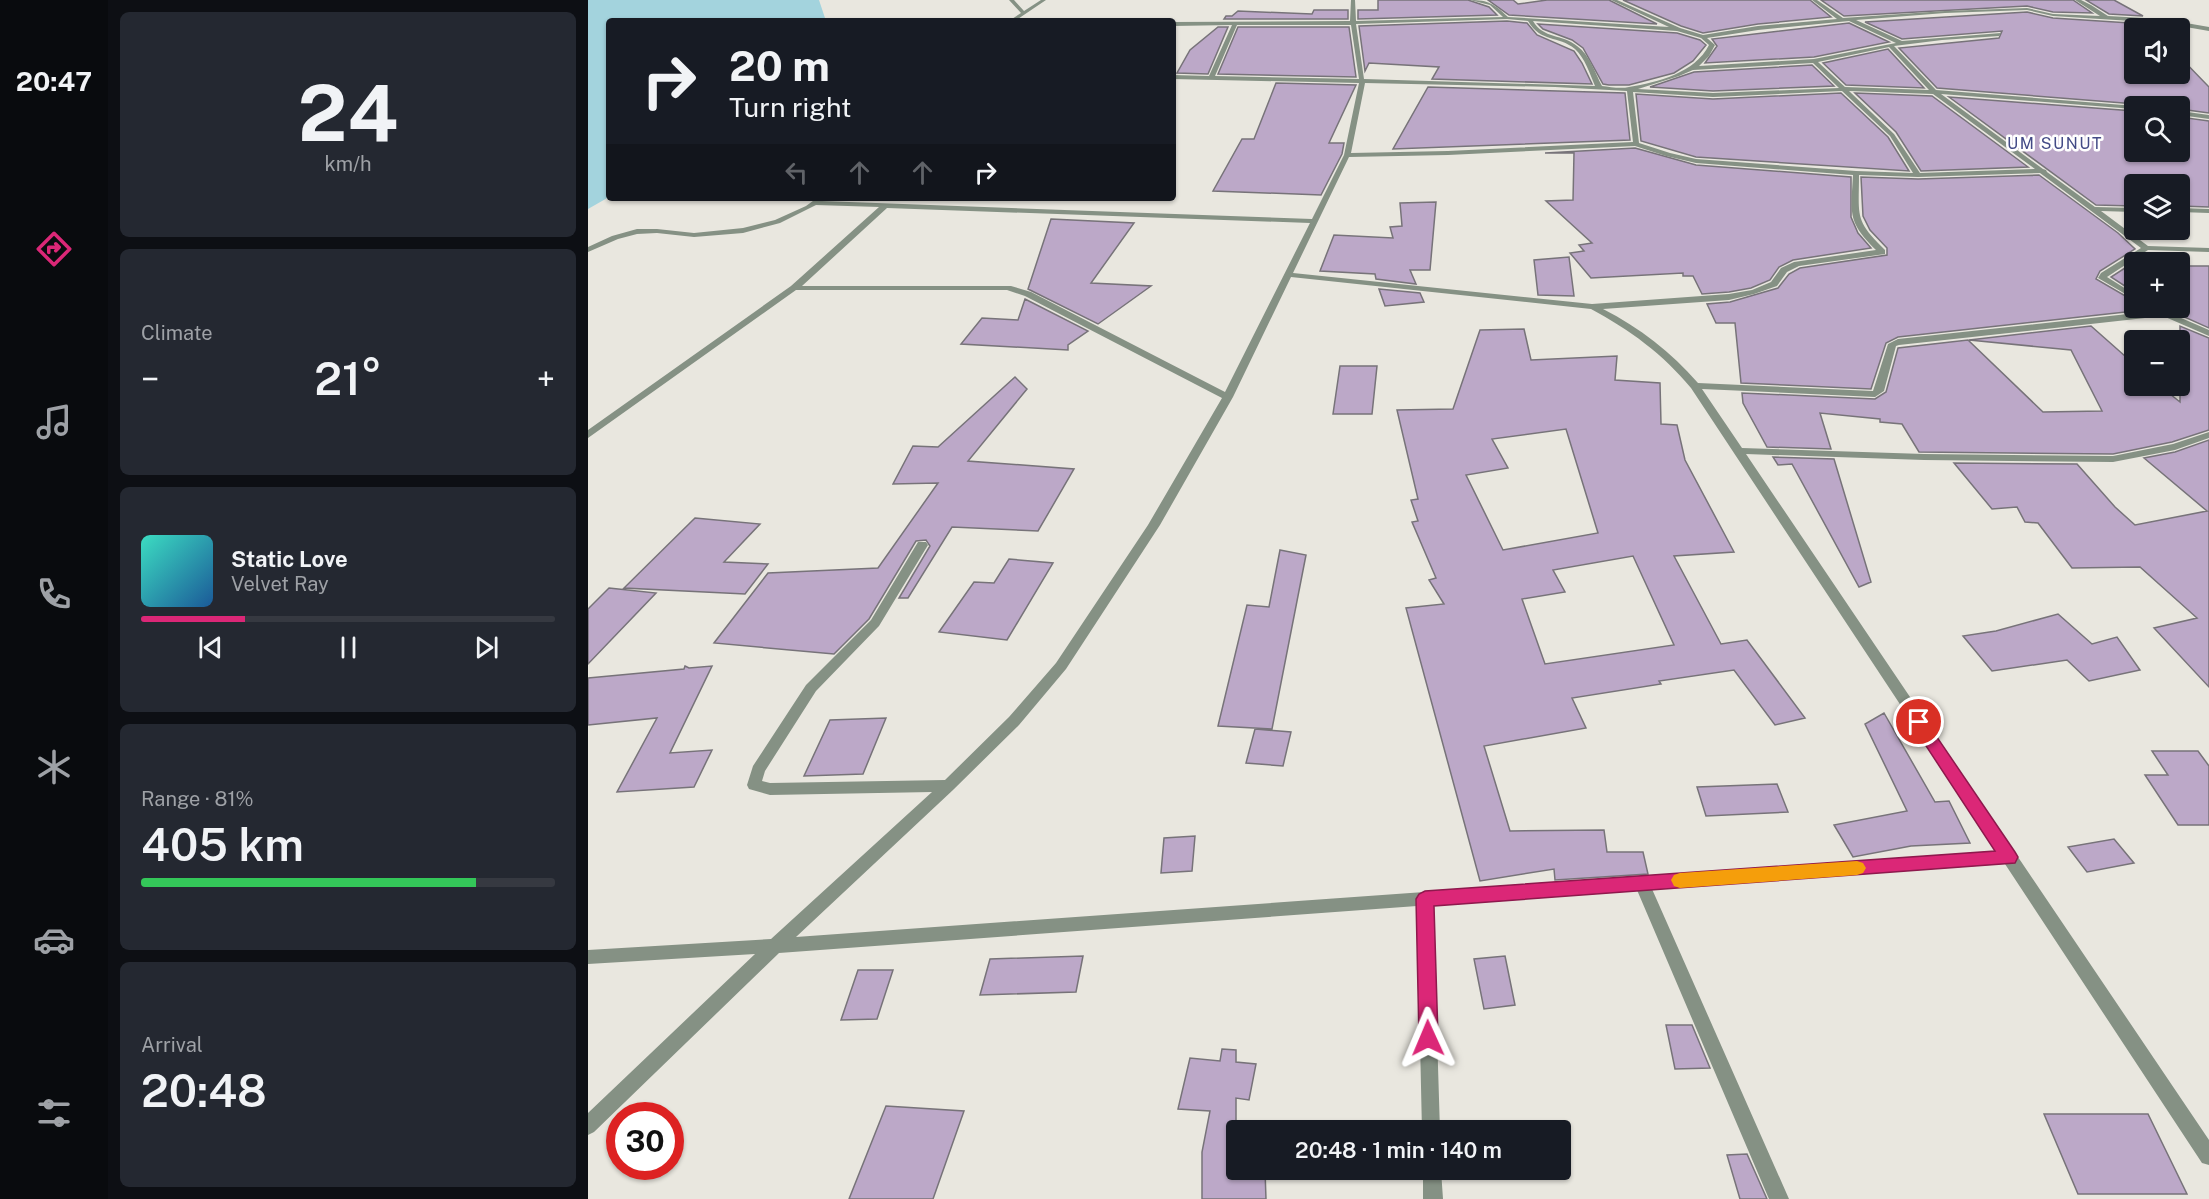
<!DOCTYPE html>
<html lang="en">
<head>
<meta charset="utf-8">
<style>
	body { margin:0; font-family:"Public Sans",sans-serif; background:#242831; color:#f1f3f6; height:100vh; display:flex; flex-direction:column; font-size:22px; white-space:nowrap }
	* { box-sizing:border-box; margin:0 }
	p { font-size:20px; color:#9ea1a6 }
	.icon { flex:none; width:33px; height:33px; fill:none; stroke:currentColor; stroke-width:2; stroke-linecap:round; stroke-linejoin:round }
	.map { position:relative; flex:1; overflow:hidden }
	.details { display:flex; flex-direction:column; gap:12px; padding:12px; background:#0d0f14; width:480px }
	.details>* { flex:none }
	.hud { position:absolute; left:18px; top:18px; width:570px; height:183px; border-radius:6px; box-shadow:0 2px 4px #0004; background:#171b24; color:#f1f3f6; overflow:hidden }
	.controls { position:absolute; left:1536px; top:18px; display:grid; gap:12px }
	.controls a { display:grid; place-items:center; width:66px; height:66px; border-radius:6px; background:#171b24; box-shadow:0 2px 4px #0004; font-size:30px }
	.speed { position:absolute; left:18px; top:1102px; display:flex; gap:12px; font-size:30px; font-weight:700; text-align:center }
	.speed>* { display:grid; place-content:center; width:78px; height:78px; border-radius:50%; background:#171b24; box-shadow:0 2px 4px #0004; line-height:1 }
	.speed .limit { border:9px solid #d22; background:#fff; color:#111 }
	.pin { position:absolute; display:grid; place-items:center; width:51px; height:51px; color:#fff; margin:-26px; border:3px solid #fff; border-radius:50%; box-shadow:0 2px 6px #0007 }
	.me { position:absolute; width:66px; margin:-33px; rotate:359deg; stroke-linejoin:round; filter:drop-shadow(0 0 4px #0008) }
	.turn { display:flex; align-items:center; gap:21px; height:126px; padding:0 24px; font-size:27px }
	.turn .icon { width:78px; height:78px; stroke-width:2.5 }
	.turn b { display:block; font-size:42px; line-height:51px }
	.lanes { display:flex; align-items:center; height:57px; padding:0 24px; background:#0003; justify-content:center; gap:30px; direction:ltr }
	.lanes .off { opacity:.35 }
	.big { font-size:45px; font-weight:600; line-height:1.1 }
	.details .tile { flex:1; display:flex; flex-direction:column; justify-content:center; gap:9px; min-width:0; padding:0 21px; border-radius:9px; background:#242831 }
	.details .dial { align-items:center; gap:0 }
	.dial b { font-size:78px; line-height:1 }
	.song { display:flex; align-items:center; gap:18px }
	.cover { width:72px; height:72px; border-radius:9px; background:linear-gradient(135deg,hsl(170 70% 55%),hsl(210 70% 35%)) }
	.played { height:6px; border-radius:3px; background:linear-gradient(90deg,#db2777 25%,#363941 25%) }
	.keys { display:flex; justify-content:space-around; direction:ltr }
	.heat { display:flex; justify-content:space-between; align-items:center; font-size:33px; direction:ltr }
	.charge { height:9px; border-radius:4px; background:linear-gradient(90deg,#34c759 81%,#363941 0) }
	.trip { position:absolute; left:638px; top:1120px; width:345px; height:60px; border-radius:6px; background:#171b24; box-shadow:0 2px 4px #0004; font-weight:600; line-height:60px; text-align:center }
	main { display:flex; flex:1; min-height:0 }
	.menu { display:flex; flex-direction:column; width:108px; justify-content:space-around; align-items:center; background:#090b0e; color:#9ea1a6 }
	.menu .icon { width:42px; height:42px }
	.menu .current { color:#db2777 }
	.menu b { font-size:27px; color:#f1f3f6 }
	.map>svg:first-child { display:block }
	.water { fill:#a3d3dd }
	.building { fill:#bca8c8; stroke:#777379; stroke-width:1.5; fill-rule:evenodd }
	.lines { fill:none; stroke-linecap:round; stroke-linejoin:round }
	.minor { fill:#859184; fill-rule:evenodd }
	.route { fill:#db2777; stroke:#8e194d; stroke-width:1.5 }
	.slow { fill:#f59e0b }
	.labels { text-anchor:middle; dominant-baseline:central; stroke-width:5; stroke-linejoin:round; paint-order:stroke }
	.far-quarter-label { font-size:16px; letter-spacing:1.5px; fill:#434a86; stroke:#fff }
</style>
</head>
<body>
<main>
<nav class="menu">
<b>20:47</b>
<svg class="icon current" aria-label="directions" viewBox="0 0 24 24"><path d="M12 3l9 9-9 9-9-9zM9 14v-3h6M13 9l2 2-2 2"/></svg>
<svg class="icon" aria-label="music" viewBox="0 0 24 24"><path d="M9 18V5l10-2v13"/><circle cx="6" cy="18" r="3"/><circle cx="16" cy="16" r="3"/></svg>
<svg class="icon" aria-label="phone" viewBox="0 0 24 24"><path d="M5 4h4l2 5-3 2q2 4 5 5l2-3 5 2v4C11 20 4 13 5 4z"/></svg>
<svg class="icon" aria-label="climate" viewBox="0 0 24 24"><path d="M12 3v18M4 7l16 10M4 17L20 7"/></svg>
<svg class="icon" aria-label="car" viewBox="0 0 24 24"><path d="M5 17H2v-5l4-1 3-4h7l3 4 3 1v5h-3M9 17h6M6 11h13"/><circle cx="7" cy="17" r="2"/><circle cx="17" cy="17" r="2"/></svg>
<svg class="icon" aria-label="filters" viewBox="0 0 24 24"><path d="M4 7h16M4 17h16"/><circle cx="9" cy="7" r="2"/><circle cx="15" cy="17" r="2"/></svg>
</nav>
<section class="details">
<div class="tile dial"><b>24</b><p>km/h</p></div>
<div class="tile"><p>Climate</p>
<div class="heat"><a>−</a><b class="big">21°</b><a>+</a></div>
</div>
<div class="tile">
<div class="song"><i class="cover"></i><div><b>Static Love</b><p>Velvet Ray</p></div></div>
<div class="played"></div>
<div class="keys"><svg class="icon" aria-label="previous" viewBox="0 0 24 24"><path d="M18 5L8 12l10 7zM5 5v14"/></svg><svg class="icon" aria-label="pause" viewBox="0 0 24 24"><path d="M8 5v14M16 5v14"/></svg><svg class="icon" aria-label="next" viewBox="0 0 24 24"><path d="M6 5l10 7-10 7zM19 5v14"/></svg></div>
</div>
<div class="tile"><p>Range · 81%</p><b class="big">405 km</b><div class="charge"></div></div>
<div class="tile"><p>Arrival</p><b class="big">20:48</b></div>
</section>
<div class="map">
<svg width="1621" height="1199" viewBox="0 0 1621 1199">
	<rect width="100%" height="100%" fill="#e9e7df"/>
	<!-- water -->
	<path class="water" d="M0,0H231L238,21H21V197L0,209Z"/>
	<!-- building -->
	<path class="building" d="M790,0H880L901,7L909,15L770,19V10H790Z
		M900,0H925L930,4L959,0H1021L1069,24L921,15Z
		M1035,0H1222L1243,17L1170,24L1115,33L1093,26Z
		M1233,0H1485L1504,13L1465,12L1439,6L1256,16Z
		M1498,0H1526L1555,16L1521,14Z
		M726,10H760V19H636L638,16H644L650,11L724,14Z
		M1439,12L1465,18L1573,25L1579,28H1546V74H1592V57L1621,87V113L1592,109V106H1550L1548,104L1349,88L1311,48L1411,38L1414,31L1314,39L1277,22Z
		M919,21L939,23L949,35L986,51L994,63L1004,84L844,79L851,67L781,63L777,71L771,26Z
		M1261,23L1301,42L1226,57L1117,63L1129,46L1124,39Z
		M950,24L1089,33L1112,40L1118,45L1105,61L1086,73L1041,85H1021L1015,84L995,48L984,40L955,29Z
		M630,27H640L620,74L589,73L602,50Z
		M650,27H761L768,77L630,74Z
		M1300,49L1336,88L1258,85L1235,63Z
		M1224,65L1246,86L1125,91L1062,87L1106,72Z
		M688,83L768,85L741,143H756L754,154L733,195L625,191L654,139H666Z
		M840,87L1037,93L1042,140L805,149Z
		M1253,93L1300,137L1321,171L1108,157L1053,141L1048,94L1125,99Z
		M1267,93L1344,96L1440,167L1333,171L1308,132Z
		M1361,97L1546,111V152H1592V117L1621,121V207L1592,206V184H1546V206L1508,205Z
		M1047,148L1108,165L1263,177V217L1270,233L1283,248L1205,260L1191,267L1182,280L1163,288L1141,292L1114,294L1105,276H1095V273L1003,278L982,253L996,251L991,245L1004,243L958,201L985,200L986,153H957Z
		M1451,175L1530,233L1547,249L1512,271L1508,279L1546,301V308L1565,309L1310,337L1298,343L1283,389L1153,383L1147,323H1128L1119,304L1142,302L1190,288L1201,274L1212,268L1299,255V248L1282,230L1275,216L1273,177L1330,179Z
		M848,202L842,270H822L828,284L788,279L787,274L732,271L746,235L805,238L802,227L814,226L812,203Z
		M463,219L546,223L503,283L563,286L510,324L440,289Z
		M981,257L986,296L950,295L946,260Z
		M1554,257L1560,262H1546V292L1523,277Z
		M1592,266H1621V328L1592,315V310L1583,311L1575,308H1592Z
		M791,289L832,293L836,302L797,306Z
		M437,299L500,331L480,345V350L373,344L394,318L430,320Z
		M1503,326L1546,364V386H1572L1592,402V326L1621,338V430L1584,442L1525,454L1331,452L1314,424L1292,422V419L1232,413L1243,449L1179,447L1155,403L1154,393L1287,399L1298,392L1310,348L1380,340L1455,412L1514,411L1483,350L1381,340Z
		M936,329L943,360L1029,356L1027,380L1072,383L1073,424L1089,425L1097,460L1146,552L1086,556L1133,644L1159,640L1217,718L1187,725L1146,670L1071,681L1073,684L984,698L998,728L896,746L922,831L1016,830L1019,852H1055L1060,874L967,880L966,869L892,881L818,608L856,604L841,580L848,578L824,522L830,521L823,500L830,499L809,410L865,409L892,330ZM978,429L1010,533L915,550L878,475L920,468L904,439ZM1045,556L1086,645L957,664L934,599L977,592L965,570Z
		M752,366H789L784,414H745Z
		M427,377L439,389L380,461L486,469L450,531L364,527L320,598H311L342,546L338,540L328,541L281,619L246,654L126,643L180,573L290,568L350,483L305,484L325,446L350,447Z
		M1621,440V687L1566,628L1609,618L1552,567L1484,568L1450,523L1437,522L1429,507L1404,509L1366,463L1489,464L1527,507L1547,525L1619,511L1556,458L1587,452Z
		M1185,457L1246,459L1283,582L1271,587L1204,464L1190,465Z
		M107,518L172,524L136,562L180,564L157,594L36,588Z
		M692,550L718,555L684,729L630,726L659,605L681,607Z
		M421,559L465,563L419,640L351,632L386,582L406,583Z
		M21,588L68,593L0,664V609Z
		M1470,614L1504,644L1529,637L1552,670L1501,681L1479,660L1404,671L1375,636L1408,631Z
		M97,666L101,668L124,666L82,753L124,750L106,787L29,792L69,718L0,725V678L96,669Z
		M1296,713L1347,802L1361,801L1382,843L1323,846L1265,857L1246,825L1319,811L1277,724Z
		M298,718L275,774L216,776L242,720Z
		M667,729L703,732L695,766L658,763Z
		M1564,751H1610L1621,766V825H1590L1557,775H1580Z
		M1189,784L1200,812L1118,816L1109,787Z
		M607,836L604,871L573,873L576,838Z
		M1526,839L1546,863L1499,872L1480,847Z
		M495,956L488,992L392,995L402,959Z
		M917,956L927,1005L896,1009L886,959Z
		M270,970H305L289,1019L253,1020Z
		M1078,1025H1104L1122,1068L1087,1069Z
		M634,1049L648,1050V1062L668,1064L661,1100L648,1098V1170H677L678,1199H614V1152L622,1111L590,1109L602,1058L632,1061Z
		M298,1106L376,1111L345,1199H261Z
		M1456,1114H1560L1599,1194H1490Z
		M1159,1154L1179,1199H1152L1139,1155Z"/>
	<g class="lines">
		<!-- minor -->
		<path class="minor" d="M421,0H426L436,11L453,0H458L427,21H421L433,13Z
			M763,0H767L768,21L915,17L902,5L882,0C901,0 906,4 920,17L1081,27L1023,0H1029L1092,28L1115,35L1170,26L1249,19L1224,0H1229L1255,18L1357,11L1439,8L1465,14L1512,16L1487,0H1493L1503,5L1520,16L1575,19L1621,27V31L1575,23L1465,16L1439,10L1357,13L1268,20L1314,41L1413,33L1411,36L1354,40L1306,46L1348,90L1548,106L1546,109L1353,94L1455,169L1458,170L1459,172L1507,207L1546,208V212L1513,211L1560,246L1621,248V252L1560,250L1519,277L1546,294V299L1510,278L1513,273L1553,248L1452,173L1330,177L1271,175C1271,216 1266,220 1297,250V254L1211,266L1199,272L1189,286L1166,294L1141,300L1015,309C1052,328 1083,352 1110,383L1285,391L1300,344L1310,339L1567,311V308H1570L1621,330V336L1575,316L1311,345L1308,346L1296,391L1287,397L1114,389L1154,448L1336,454L1525,456L1585,444L1621,432V438L1587,450L1525,462L1336,460L1158,454L1621,1140V1165L1614,1163L1417,864L1064,889L1201,1199H1181L1049,890L845,905L852,1131H834L829,906L191,953L6,1132L0,1135V1113L167,954L0,964V950L183,939L344,792L182,795L161,789L159,785L165,766L218,685L283,620L330,542H338L340,545L291,626L228,691L177,771L174,781L182,783L357,780L421,717L468,663L560,525L634,398L437,296L419,290H208L0,438V430L203,286L291,207L228,205L192,223L155,233L106,237L69,233L49,234L30,239L0,252V247L24,236L49,229H69L106,233L155,228L187,220L218,206L229,198H235L234,201L724,219L756,155L771,83L585,79V75L621,76L644,25L585,26V22L762,21ZM919,19L940,21C953,43 970,35 987,49C997,58 1002,74 1007,86L776,79L768,24ZM945,21L1089,31L1113,38L1121,45C1107,73 1070,82 1041,87C1033,89 1022,87 1014,86C1007,73 1002,55 989,46C975,34 955,39 945,21ZM1261,21L1308,43L1226,59L1111,66L1121,56L1127,45L1119,38L1170,30ZM649,25H763L771,79L627,76ZM1301,47L1341,90L1257,87L1230,62ZM1225,63L1251,88L1125,93L1050,89L1091,76L1105,70ZM777,83L967,87L1039,91L1045,142L860,151L763,153ZM1254,91L1302,136L1325,173L1268,171L1108,159L1082,153L1051,143L1045,92L1125,97ZM1261,91L1345,94L1447,169L1332,173L1306,134ZM1047,146L1078,156L1108,163L1265,175C1263,214 1259,221 1288,250L1206,262L1193,268L1183,282L1164,290L1141,294L1004,304L705,273L761,157L860,155ZM299,208L722,223L637,392L443,292L423,286H214ZM703,277L1003,309C1042,330 1075,354 1103,388L1409,851L208,937L365,790L431,725L478,669L572,525L645,397Z
			M1592,111L1621,115V119L1592,115Z
			M1592,208L1621,209V213L1592,212Z
			M835,1170H853L855,1199H835Z"/>
	</g>
	<!-- route -->
	<path class="route" d="M1331,716L1336,718L1427,852L1430,857L1427,863L846,906L850,1038L847,1045L840,1048L833,1045L831,1038L828,899L831,894L837,891L1407,851L1325,726L1323,722L1325,718Z"/>
	<!-- slow -->
	<path class="slow" d="M1269,861L1275,863L1278,868L1275,873L1269,875L1092,888L1086,886L1083,880L1086,875L1092,873Z"/>
	<g class="labels">
		<!-- far-quarter labels -->
		<g class="far-quarter-label">
			<text x="1467" y="143">UM SUNUT</text>
		</g>
	</g>
</svg>
<div class="controls">
<a><svg class="icon" aria-label="sound" viewBox="0 0 24 24"><path d="M4 9h4l5-4v14l-5-4H4zM17 9q2 3 0 6"/></svg></a>
<a><svg class="icon" aria-label="search" viewBox="0 0 24 24"><circle cx="10" cy="10" r="6"/><path d="M15 15l6 6"/></svg></a>
<a><svg class="icon" aria-label="layers" viewBox="0 0 24 24"><path d="M12 4l9 5-9 5-9-5zM3 14l9 5 9-5"/></svg></a>
<a>+</a>
<a>−</a>
</div>
<div class="speed"><div class="limit">30</div></div>
<div class="pin" style="left:1331px;top:722px;background:#d93025"><svg class="icon" aria-label="arrive" viewBox="0 0 24 24"><path d="M6 21V4h12l-3 4 3 4H6"/></svg></div>
<svg class="me" style="left:840px;top:1038px" viewBox="-20 -20 40 40"><path d="M0-17L14 15 0 8-14 15z" fill="#db2777" stroke="#fff" stroke-width="4"/></svg>
<div class="trip">20:48 · 1 min · 140 m</div>
<div class="hud">
<div class="turn"><svg class="icon" aria-label="right" viewBox="0 0 24 24"><path d="M7 20v-9h11M14 6l5 5-5 5"/></svg><div><b>20 m</b>Turn right</div></div>
<div class="lanes"><svg class="icon off" aria-label="left" viewBox="0 0 24 24"><path d="M17 20v-9H6M10 6l-5 5 5 5"/></svg><svg class="icon off" aria-label="ahead" viewBox="0 0 24 24"><path d="M12 20V5M6 11l6-6 6 6"/></svg><svg class="icon off" aria-label="ahead" viewBox="0 0 24 24"><path d="M12 20V5M6 11l6-6 6 6"/></svg><svg class="icon" aria-label="right" viewBox="0 0 24 24"><path d="M7 20v-9h11M14 6l5 5-5 5"/></svg></div>
</div>
</div>
</main>
</body>
</html>
